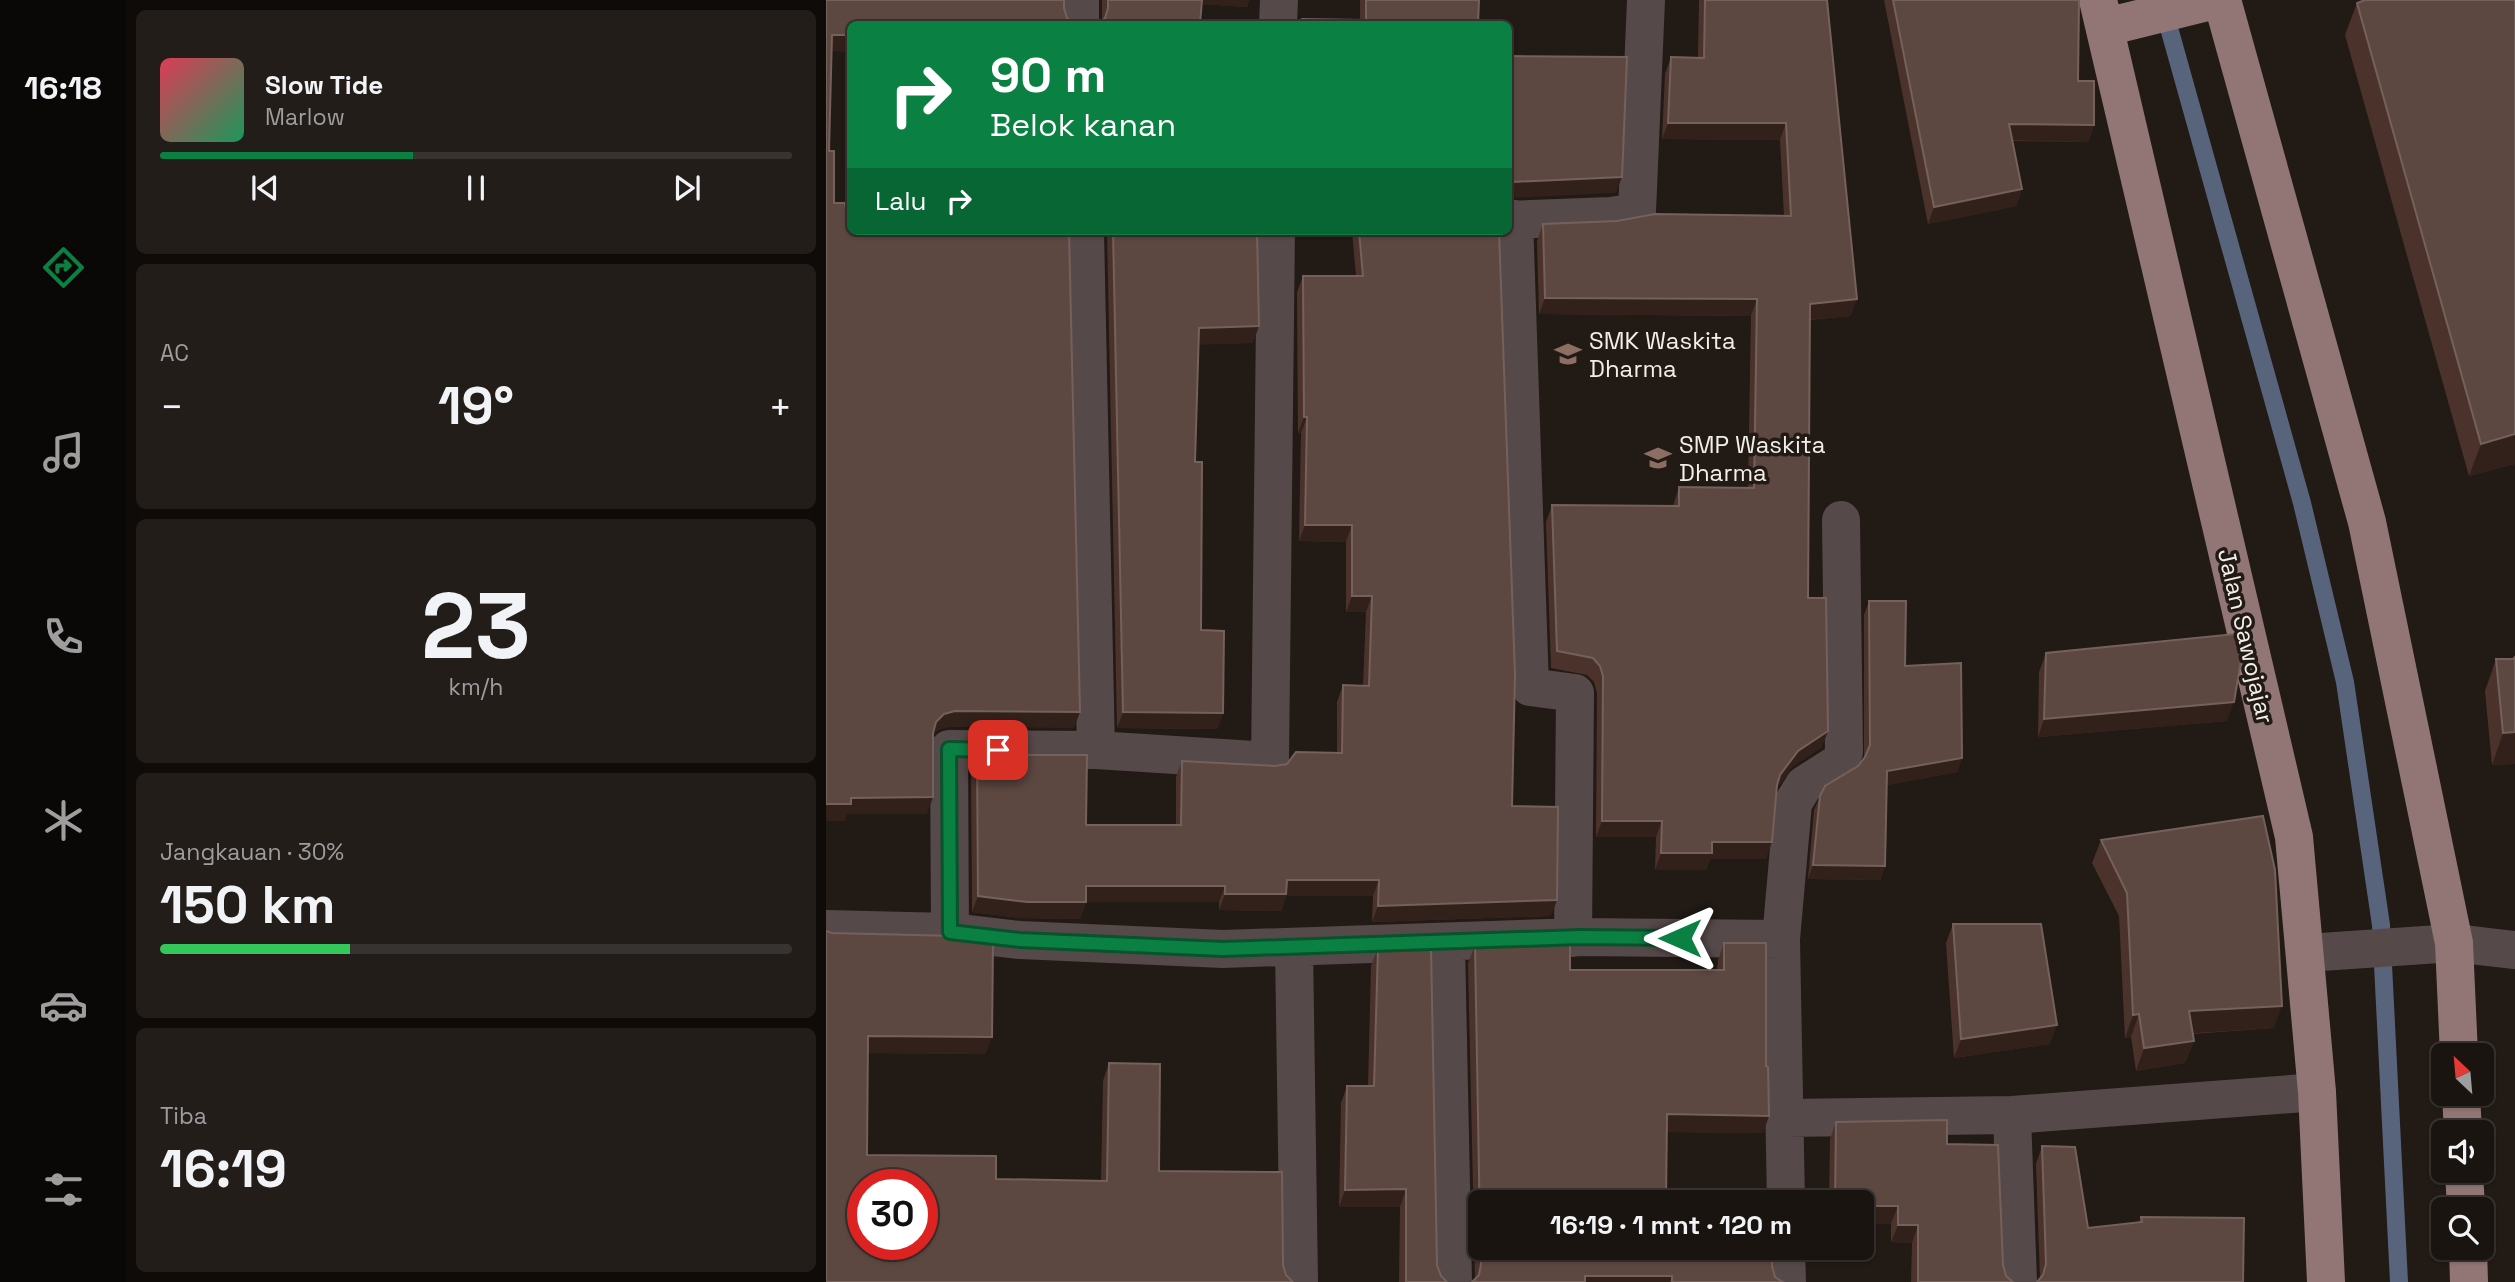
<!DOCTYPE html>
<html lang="id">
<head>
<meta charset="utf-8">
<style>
	body { margin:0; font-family:"Space Grotesk",sans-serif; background:#221d19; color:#f1f3f6; height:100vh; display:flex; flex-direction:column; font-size:26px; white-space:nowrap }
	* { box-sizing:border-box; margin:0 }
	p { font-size:23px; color:#9f9e9f }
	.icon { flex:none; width:38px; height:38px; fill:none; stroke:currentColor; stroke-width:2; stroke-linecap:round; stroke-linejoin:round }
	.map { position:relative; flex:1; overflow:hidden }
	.panel { display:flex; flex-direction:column; gap:10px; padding:10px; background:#0e0b09; width:700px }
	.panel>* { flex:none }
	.banner { position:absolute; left:21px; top:21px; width:665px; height:214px; border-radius:10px; box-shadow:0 2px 5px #0004,0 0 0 2px #373330; background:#0b8043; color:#fff; overflow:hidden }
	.needle { width:46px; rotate:334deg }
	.buttons { position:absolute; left:1605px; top:1043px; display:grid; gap:14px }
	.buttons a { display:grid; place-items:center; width:63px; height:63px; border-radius:10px; background:#191410; box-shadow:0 2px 5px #0004,0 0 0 2px #373330; font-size:35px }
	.speed { position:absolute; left:21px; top:1169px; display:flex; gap:14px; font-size:35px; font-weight:700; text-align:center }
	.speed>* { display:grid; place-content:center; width:91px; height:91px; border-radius:50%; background:#191410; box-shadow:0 2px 5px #0004,0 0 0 2px #373330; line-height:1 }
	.speed .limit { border:10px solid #d22; background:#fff; color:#111 }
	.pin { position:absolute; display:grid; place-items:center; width:60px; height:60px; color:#fff; margin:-30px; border-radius:14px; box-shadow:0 4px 10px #0006 }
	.me { position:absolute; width:77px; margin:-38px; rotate:270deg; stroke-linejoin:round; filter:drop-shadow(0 0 5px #0008) }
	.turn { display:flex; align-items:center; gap:24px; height:147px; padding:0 28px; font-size:32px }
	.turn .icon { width:91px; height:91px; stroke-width:2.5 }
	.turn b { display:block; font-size:49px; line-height:60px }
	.then { display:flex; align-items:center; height:66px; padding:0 28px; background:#0003; gap:14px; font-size:26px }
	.big { font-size:52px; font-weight:700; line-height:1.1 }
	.panel .tile { flex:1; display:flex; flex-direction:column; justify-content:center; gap:10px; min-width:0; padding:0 24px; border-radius:10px; background:#221d19 }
	.panel .dial { align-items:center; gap:0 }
	.dial b { font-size:91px; line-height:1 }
	.song { display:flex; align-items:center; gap:21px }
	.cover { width:84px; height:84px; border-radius:10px; background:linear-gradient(135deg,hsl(350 70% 55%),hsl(150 70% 35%)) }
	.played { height:7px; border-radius:4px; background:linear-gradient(90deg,#0b8043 40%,#373330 40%) }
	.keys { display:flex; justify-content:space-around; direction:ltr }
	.heat { display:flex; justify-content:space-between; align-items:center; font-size:38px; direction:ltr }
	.charge { height:10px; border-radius:5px; background:linear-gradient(90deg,#34c759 30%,#373330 0) }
	.trip { position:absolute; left:642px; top:1190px; width:406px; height:70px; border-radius:10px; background:#191410; box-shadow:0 2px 5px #0004,0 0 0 2px #373330; font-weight:700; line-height:70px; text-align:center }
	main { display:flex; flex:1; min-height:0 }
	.menu { display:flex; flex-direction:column; width:126px; justify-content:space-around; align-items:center; background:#0a0806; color:#9f9e9f }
	.menu .icon { width:49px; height:49px }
	.menu .selected { color:#0b8043 }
	.menu b { font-size:32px; color:#f1f3f6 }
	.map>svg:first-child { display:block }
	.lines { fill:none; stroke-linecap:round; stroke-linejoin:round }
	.stream { stroke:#58647c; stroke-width:18 }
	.minor { stroke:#564949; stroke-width:38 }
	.primary { stroke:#917675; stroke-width:38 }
	.wall { fill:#4b332c }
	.shaded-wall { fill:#32211a }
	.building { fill:#5d4741; stroke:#74615b; stroke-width:2; fill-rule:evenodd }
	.route-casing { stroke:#07532c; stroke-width:18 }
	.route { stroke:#0b8043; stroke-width:12 }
	.labels { text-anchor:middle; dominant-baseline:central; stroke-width:7; stroke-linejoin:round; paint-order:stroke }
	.poi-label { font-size:24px; fill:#f3eeea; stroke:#211a15; text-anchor:start }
	.street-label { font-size:24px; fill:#f3eeea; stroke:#211a15 }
</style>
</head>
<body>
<main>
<nav class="menu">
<b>16:18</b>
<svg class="icon selected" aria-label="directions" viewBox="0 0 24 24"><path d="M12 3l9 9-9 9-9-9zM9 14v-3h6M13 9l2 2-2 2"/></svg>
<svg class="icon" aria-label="music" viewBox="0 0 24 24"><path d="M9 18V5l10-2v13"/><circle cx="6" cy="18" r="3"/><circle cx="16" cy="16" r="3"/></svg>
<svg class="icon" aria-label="phone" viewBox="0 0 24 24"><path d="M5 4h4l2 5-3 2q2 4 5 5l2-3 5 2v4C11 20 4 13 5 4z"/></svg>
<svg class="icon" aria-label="climate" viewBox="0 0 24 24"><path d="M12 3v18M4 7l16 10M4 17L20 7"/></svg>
<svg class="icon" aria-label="car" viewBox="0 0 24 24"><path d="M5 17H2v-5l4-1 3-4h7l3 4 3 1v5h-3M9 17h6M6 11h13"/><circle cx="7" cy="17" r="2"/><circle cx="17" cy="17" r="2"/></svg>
<svg class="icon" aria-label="filters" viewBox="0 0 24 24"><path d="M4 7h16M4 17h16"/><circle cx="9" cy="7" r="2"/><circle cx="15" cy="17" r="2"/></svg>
</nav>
<section class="panel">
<div class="tile">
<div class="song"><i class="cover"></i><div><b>Slow Tide</b><p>Marlow</p></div></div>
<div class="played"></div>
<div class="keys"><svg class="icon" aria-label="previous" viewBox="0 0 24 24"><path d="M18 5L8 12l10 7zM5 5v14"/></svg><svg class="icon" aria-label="pause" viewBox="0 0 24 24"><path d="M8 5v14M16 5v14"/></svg><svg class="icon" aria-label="next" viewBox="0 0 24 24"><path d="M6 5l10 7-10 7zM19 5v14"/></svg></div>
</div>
<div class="tile"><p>AC</p>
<div class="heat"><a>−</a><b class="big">19°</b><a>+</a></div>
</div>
<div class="tile dial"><b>23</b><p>km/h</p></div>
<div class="tile"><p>Jangkauan · 30%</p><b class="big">150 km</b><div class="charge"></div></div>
<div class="tile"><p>Tiba</p><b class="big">16:19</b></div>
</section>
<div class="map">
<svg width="1689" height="1282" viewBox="0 0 1689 1282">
	<rect width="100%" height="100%" fill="#211a15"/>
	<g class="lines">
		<!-- stream -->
		<path class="stream" d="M1338,10L1476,503L1519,682L1555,925L1573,1282"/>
		<!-- minor -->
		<path class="minor" d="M254,0V24
			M452,24L453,0
			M688,219L704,687L749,693L747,938
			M682,220L784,216L811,212L820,0
			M259,231L270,750
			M0,929L124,932L194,940L397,949L754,937L955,939L960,1202
			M124,932L123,749L270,750L444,761L450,231
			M955,939L967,803L978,785L1014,762L1018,752L1015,520
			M620,943L627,1282
			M468,947L473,1282
			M1480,953L1628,943L1689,950
			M1186,1115L1192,1282
			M959,1118L1186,1115L1491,1092
			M960,1248L961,1282"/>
		<!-- primary -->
		<path class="primary" d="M1272,0L1468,837L1491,1092L1500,1282
			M1396,0L1541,522L1628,943L1633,1055
			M1280,27L1389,0
			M1635,1094L1637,1132
			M1638,1171L1640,1209
			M1642,1248L1643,1282"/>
	</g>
	<!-- wall -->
	<path class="wall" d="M276,0H423L421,7L375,4L276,22Z
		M534,0H653L652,24L534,20Z
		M873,0H1001L1025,316L983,320L982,598L996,747L966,767L951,788L940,859H884L880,870H829L830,837H770L771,693L768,682L761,675L725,668L720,522L726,505L847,506L853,487L922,488L925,316L713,314L711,241L717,224L958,216L954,140L836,139L839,74L845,57L872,58Z
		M1058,0H1253L1252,81L1268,125L1262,142L1186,141L1196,189L1190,206L1102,224Z
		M1689,0V464L1643,476L1519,35L1531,3Z
		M281,231H431L427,343L372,344L369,462L375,630L397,713L391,729L291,728Z
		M526,231H673L686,806L725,916L546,922L547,896H460L455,911L393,910V902H260L254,919L195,918L146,912L145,771L151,755L260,825H350V777L356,761L449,766L511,753V702L517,685L537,686L540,612H520V542L473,541L475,433H472L471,292L477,276H530Z
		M1043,601L1079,666L1136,758L1131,772L1061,785L1059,866L1054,880L982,879L988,810L994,796L1032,766L1038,757V615Z
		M1220,653L1401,721L1212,737L1213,672Z
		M1670,659H1687L1689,764L1666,765L1659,691Z
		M1275,840L1448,1028L1366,1034L1368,1041L1359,1063L1310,1071L1305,1037L1299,1038L1293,916L1266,863Z
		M1127,924L1224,1044L1128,1058L1120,943Z
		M0,931L160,1054L42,1053L41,1155L170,1179L275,1181L277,1081L283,1063L333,1171L457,1265L460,1275L0,1282Z
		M898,943L940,1066L943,1116L937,1133L841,1132L654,1202L946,1266L949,1277L957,1282H646L649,1279L642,963L649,945L744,970H891L892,960Z
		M552,948L611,1265L615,1276L621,1282H573L574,1207H513L515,1103L521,1086H542L545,966Z
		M1010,1122L1121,1144L1177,1265L1180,1276L1187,1282H1085L1086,1243L1065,1242V1224H1036V1202H1003L1004,1139Z
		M1216,1146L1262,1228L1313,1222L1315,1217L1417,1282L1214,1279L1210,1164Z"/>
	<!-- shaded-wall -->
	<path class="shaded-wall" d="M372,0H423L421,7L371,4Z
		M6,35H24V52L0,51Z
		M842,123H960L954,140L836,139Z
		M1183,124L1268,125L1262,142L1177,140Z
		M796,177L790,193L682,198V183L686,182Z
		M1196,189L1190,206L1102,224L1108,207Z
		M719,298L931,299L925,316L713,314Z
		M1031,299L1025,316L978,320L984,304Z
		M433,326L427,343L367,345L373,328Z
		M478,417H481L475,433H472Z
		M1689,434V464L1643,476L1655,444Z
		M479,525H526L520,542L473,541Z
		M526,596H546L540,612H520Z
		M1408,702L1401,721L1212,737L1218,719Z
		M129,711L254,712L248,728L123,727L112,730L104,739L110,722L118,714Z
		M297,712L397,713L391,729L291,728Z
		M1002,731L996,747L966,767L948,792L954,775L972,751Z
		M1689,732V764L1666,765L1677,733Z
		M1136,758L1131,772L1056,786L1061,771Z
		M107,797L101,814H21L19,821H0V804L25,798Z
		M776,821H836L830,837H770Z
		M886,842H946L940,859H884L880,870H829L835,853Z
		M987,865L1059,866L1054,880L982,879Z
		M461,880H553L547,896H460L455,911L393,910L399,894Z
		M260,886H399L393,902H254Z
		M152,896L260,902L254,919L195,918L146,912Z
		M731,900L725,916L546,922L552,906Z
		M1456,1006L1448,1028L1355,1034L1363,1011Z
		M1313,1014L1305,1037L1299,1038L1307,1015Z
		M1231,1025L1224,1044L1128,1058L1135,1039Z
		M42,1036L166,1037L160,1054L36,1053Z
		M1368,1041L1359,1063L1310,1071L1318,1048Z
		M841,1114L943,1116L937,1133L835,1132Z
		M580,1189L574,1207H513L519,1190Z
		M1036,1206H1072L1065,1224H1036Z
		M1072,1225H1092L1086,1243L1065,1242Z
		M759,1276H846L844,1282H757Z"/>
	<!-- building -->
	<path class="building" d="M0,0H238V8L241,18L247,24H24V35H6L3,151H8V203H19V206H24V231H243L254,712L129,711L118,714L110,722L107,733V797L25,798V804H0Z
		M282,0H376L374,24H273L279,18L282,8Z
		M540,0H653L652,24H472L476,19L540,20Z
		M879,0H1001L1031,299L984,304L982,598H1000L1002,731L972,751L954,775L951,785L946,842H886V853H835L836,821H776L777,676L774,666L767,658L731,651L726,505L853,506V487L928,488L931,299L719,298L717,224L791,221L829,214L965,216L960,123H842L845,57L878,58Z
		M1067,0H1253L1252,81H1268V125L1183,124L1196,189L1108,207Z
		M1539,0H1689V434L1655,444L1531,3Z
		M682,56L801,57L796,177L686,182L682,183Z
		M287,231H431L433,326L373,328L369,462H376L375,630L398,631L397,713L297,712Z
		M533,231H673L689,675L686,806L732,807L731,900L552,906L553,880H461L460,894H399V886H260V902H201L152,896L151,755H261L260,825H355L356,761L449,766L461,764L470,752L516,753L517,685L543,686L546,596H526V525H479L481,417H478L477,276H537Z
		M1043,601H1080L1079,666L1135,663L1136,758L1061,771L1059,866L987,865L994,796L999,786L1032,766L1039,757L1044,745Z
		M1409,634L1415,661L1408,702L1218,719L1220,653Z
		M1689,657V732L1677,733L1670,659H1687Z
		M1437,816L1449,870L1456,1006L1363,1011L1368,1041L1318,1048L1313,1014L1307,1015L1301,893L1275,840Z
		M1127,924H1215L1231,1025L1135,1039Z
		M0,931L6,933L129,936L167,941L166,1037L42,1036L41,1155L170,1156V1179L281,1181L283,1063L334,1064L333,1171L456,1172L457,1265L460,1275L467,1282H0ZM37,1185H96V1244H37Z
		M744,942V970H898V943H940V1066L942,1067L943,1116L841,1114L840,1202H654V1230L649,945Z
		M605,947L611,1265L615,1276L621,1282H580V1189L519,1190L521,1086H548L552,948Z
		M1121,1120V1144L1172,1145L1177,1265L1180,1276L1187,1282H1092V1225H1072V1206H1036V1202H1009L1010,1122Z
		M1216,1146L1249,1147L1262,1228L1316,1222L1315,1217L1418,1218L1417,1282H1211L1217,1275L1220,1264Z
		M655,1248H945L946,1266L949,1277L957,1282H846V1276H759V1282H646L653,1275L655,1264Z"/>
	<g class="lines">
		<!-- route casing -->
		<g class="route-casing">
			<path id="route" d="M172,750L123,749L124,932L194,940L397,949L754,937L854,938"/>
		</g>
		<!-- route -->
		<use href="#route" class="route"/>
	</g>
	<!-- icons -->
	<defs>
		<g id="school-bare" transform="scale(2.1)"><path d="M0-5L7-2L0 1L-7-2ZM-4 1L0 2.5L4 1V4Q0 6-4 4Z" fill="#8d6e63" stroke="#211a15" stroke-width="2.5" paint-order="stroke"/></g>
	</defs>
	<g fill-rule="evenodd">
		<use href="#school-bare" x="742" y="354"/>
		<use href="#school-bare" x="832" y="458"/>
	</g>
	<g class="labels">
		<!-- poi labels -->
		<g class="poi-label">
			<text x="763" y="340">SMK Waskita<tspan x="763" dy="28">Dharma</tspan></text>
			<text x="853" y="444">SMP Waskita<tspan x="853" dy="28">Dharma</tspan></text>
		</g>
		<!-- street labels -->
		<g class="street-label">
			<text transform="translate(1420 636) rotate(77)">Jalan Sawojajar</text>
		</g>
	</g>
</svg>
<div class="buttons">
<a><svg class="needle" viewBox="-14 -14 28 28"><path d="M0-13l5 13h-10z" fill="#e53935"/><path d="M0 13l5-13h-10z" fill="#9f9e9f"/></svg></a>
<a><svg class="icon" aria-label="sound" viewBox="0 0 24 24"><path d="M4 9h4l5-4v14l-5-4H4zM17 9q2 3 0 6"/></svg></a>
<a><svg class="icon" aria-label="search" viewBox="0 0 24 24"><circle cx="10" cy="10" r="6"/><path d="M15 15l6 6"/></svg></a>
</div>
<div class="speed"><div class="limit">30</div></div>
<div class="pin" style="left:172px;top:750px;background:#d93025"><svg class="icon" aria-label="arrive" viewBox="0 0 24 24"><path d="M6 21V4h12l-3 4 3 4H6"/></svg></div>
<svg class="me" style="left:854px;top:938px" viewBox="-20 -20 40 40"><path d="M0-17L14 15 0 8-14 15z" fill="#0b8043" stroke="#fff" stroke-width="4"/></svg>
<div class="trip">16:19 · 1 mnt · 120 m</div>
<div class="banner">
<div class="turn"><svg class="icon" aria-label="right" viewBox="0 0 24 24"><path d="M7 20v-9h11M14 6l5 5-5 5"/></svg><div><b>90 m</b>Belok kanan</div></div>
<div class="then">Lalu<svg class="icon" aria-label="right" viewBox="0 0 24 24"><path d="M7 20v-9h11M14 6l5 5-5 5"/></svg></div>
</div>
</div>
</main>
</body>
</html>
